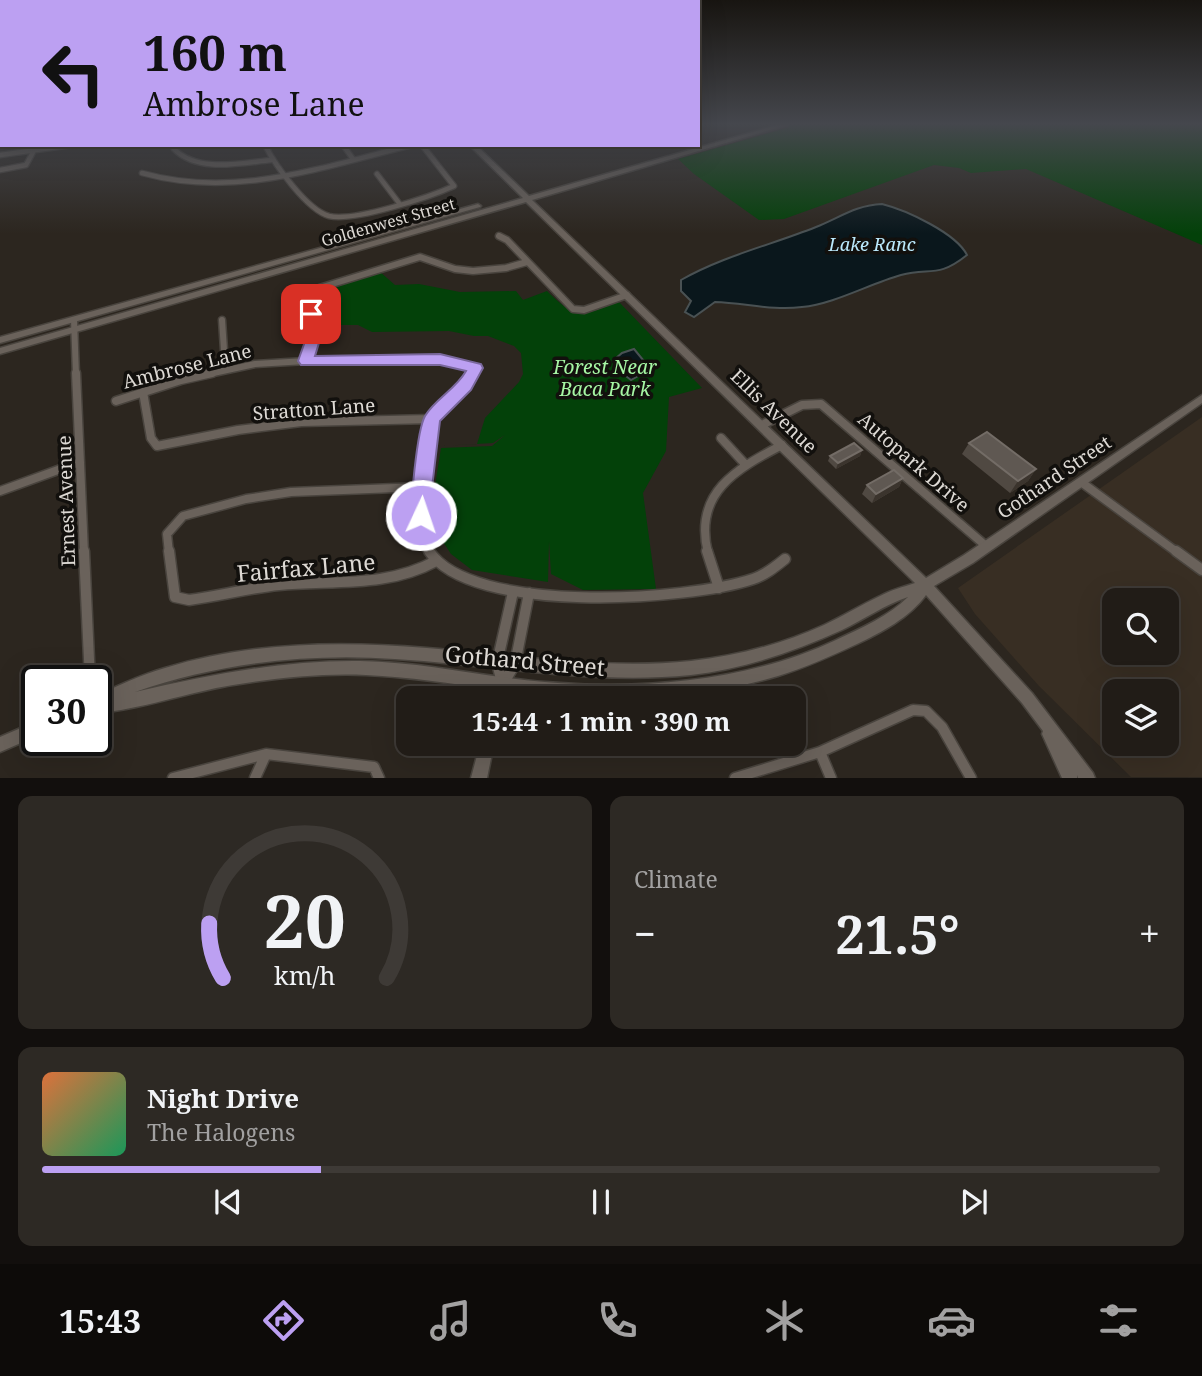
<!DOCTYPE html>
<html lang="en">
<head>
<meta charset="utf-8">
<style>
	body { margin:0; font-family:"Noto Serif",serif; background:#2d2924; color:#f1f3f6; height:100vh; display:flex; flex-direction:column; font-size:26px; white-space:nowrap }
	* { box-sizing:border-box; margin:0 }
	p { font-size:23px; color:#a2a1a1 }
	.icon { flex:none; width:38px; height:38px; fill:none; stroke:currentColor; stroke-width:2; stroke-linecap:round; stroke-linejoin:round }
	.map { position:relative; height:778px; overflow:hidden }
	.details { display:flex; flex-direction:column; gap:18px; padding:18px; background:#120f0d; flex:1 }
	.details>* { flex:none }
	.hud { position:absolute; left:0px; top:0px; width:700px; height:147px; box-shadow:0 7px 28px #0002,0 0 0 2px #3e3a36; background:#bca0f2; color:#111; overflow:hidden }
	.controls { position:absolute; left:1102px; top:588px; display:grid; gap:14px }
	.controls a { display:grid; place-items:center; width:77px; height:77px; border-radius:14px; background:#211c17; box-shadow:0 7px 28px #0002,0 0 0 2px #3e3a36; font-size:35px }
	.speed { position:absolute; left:21px; top:665px; display:flex; gap:14px; font-size:35px; font-weight:700; text-align:center }
	.speed>* { display:grid; place-content:center; width:91px; height:91px; border-radius:50%; background:#211c17; box-shadow:0 7px 28px #0002,0 0 0 2px #3e3a36; line-height:1 }
	.speed .limit { border:4px solid #111; border-radius:10px; background:#fff; color:#111 }
	.pin { position:absolute; display:grid; place-items:center; width:60px; height:60px; color:#fff; margin:-30px; border-radius:14px; box-shadow:0 4px 10px #0006 }
	.me { position:absolute; width:77px; margin:-38px; rotate:3deg; stroke-linejoin:round; filter:drop-shadow(0 0 5px #0008) }
	.turn { display:flex; align-items:center; gap:24px; height:147px; padding:0 28px; font-size:32px }
	.turn .icon { width:91px; height:91px; stroke-width:2.5 }
	.turn b { display:block; font-size:49px; line-height:60px }
	.big { font-size:52px; font-weight:700; line-height:1.1 }
	.details .card { flex:1; display:flex; flex-direction:column; justify-content:center; gap:10px; min-width:0; padding:0 24px; border-radius:14px; background:#2d2924 }
	.details .dial { align-items:center; gap:0 }
	.dial svg { height:182px; overflow:visible; fill:none; stroke:#3e3a36; stroke-width:7; stroke-linecap:round; text-anchor:middle }
	.dial text { fill:#f1f3f6; stroke:none }
	.song { display:flex; align-items:center; gap:21px }
	.cover { width:84px; height:84px; border-radius:10px; background:linear-gradient(135deg,hsl(20 70% 55%),hsl(150 70% 35%)) }
	.played { height:7px; border-radius:4px; background:linear-gradient(90deg,#bca0f2 25%,#3e3a36 25%) }
	.keys { display:flex; justify-content:space-around; direction:ltr }
	.heat { display:flex; justify-content:space-between; align-items:center; font-size:38px; direction:ltr }
	.details .tiles { flex:1; display:grid; gap:18px; grid-template-columns:1fr 1fr }
	.card:last-child { grid-column:span 2 }
	.trip { position:absolute; left:396px; top:686px; width:410px; height:70px; border-radius:14px; background:#211c17; box-shadow:0 7px 28px #0002,0 0 0 2px #3e3a36; font-weight:700; line-height:70px; text-align:center }
	.tabs { display:flex; height:112px; justify-content:space-around; align-items:center; background:#0d0b09; color:#a2a1a1 }
	.tabs .icon { width:49px; height:49px }
	.tabs .selected { color:#bca0f2 }
	.tabs b { font-size:32px; color:#f1f3f6 }
	.map>svg:first-child { display:block }
	.built { fill:#382e23; fill-rule:evenodd }
	.green { fill:#034109 }
	.water { fill:#0a171c; stroke:#495153; stroke-width:2 }
	.lines { fill:none; stroke-linecap:round; stroke-linejoin:round }
	.street-far3-casing { stroke:#49443e; stroke-width:7 }
	.street-far2-casing { stroke:#49443e; stroke-width:9 }
	.street-far1-casing { stroke:#49443e; stroke-width:11 }
	.street-casing { stroke:#49443e; stroke-width:13 }
	.secondary-casing { stroke:#49443e; stroke-width:3 }
	.street-far3 { stroke:#6a625b; stroke-width:4.5 }
	.street-far2 { stroke:#6a625b; stroke-width:6 }
	.street-far1 { stroke:#6a625b; stroke-width:8 }
	.street { stroke:#6a625b; stroke-width:10 }
	.secondary { fill:#6a625b; fill-rule:evenodd }
	.wall { fill:#504942 }
	.shaded-wall { fill:#3b342d }
	.building { fill:#5f5852; stroke:#736c66; stroke-width:2 }
	.route { fill:#bca0f2; stroke:#7a689d; stroke-width:2 }
	.labels { text-anchor:middle; dominant-baseline:central; stroke-width:7; stroke-linejoin:round; paint-order:stroke }
	.far-street-label { font-size:16px; fill:#ddd9d4; stroke:#12100d }
	.far-water-label { font-size:18px; font-style:italic; fill:#bbe9fc; stroke:#12100d }
	.street-label { font-size:19px; fill:#ddd9d4; stroke:#12100d }
	.park-label { font-size:19px; font-style:italic; fill:#a6f7a4; stroke:#12100d }
	.near-street-label { font-size:23px; fill:#ddd9d4; stroke:#12100d }
</style>
</head>
<body>
<div class="map">
<svg width="1202" height="778" viewBox="0 0 1202 778">
	<rect width="100%" height="100%" fill="#2c261f"/>
	<!-- built -->
	<path class="built" d="M1202,417V777H1131L1039,686L975,614L958,588ZM1115,600H1167V653H1115ZM1115,691H1167V744H1115Z"/>
	<!-- green -->
	<path class="green" d="M788,125H1202V245L1026,169L971,173L959,168L934,165L784,219L759,220L694,174L678,159L790,127Z
		M379,271L395,285L419,284L460,292L516,291L523,300L547,291C578,321 580,316 619,302L702,388L669,397L666,451L643,493L656,589L583,590L551,574L549,541L548,582L472,570L451,554L434,528L433,498L441,448L492,446L505,435L493,443L441,446L477,444L485,418L519,382L523,374L521,353L514,346L488,336H474L449,331L372,332L358,325H324L319,307L321,293Z"/>
	<!-- water -->
	<path class="water" d="M882,204C906,210 956,233 967,255C937,279 930,267 901,275C869,284 834,304 802,307C773,311 745,303 715,302L694,317L685,312L691,301L681,291V280C723,256 771,245 816,227C839,218 856,205 882,204Z
		M634,349L648,366L645,372L631,380L622,373L623,370L615,359L622,353Z"/>
	<g class="lines">
		<!-- street-far3 casing -->
		<g class="street-far3-casing">
			<path id="street-far3" d="M0,145L2,143
				M265,145C275,165 307,210 329,216C354,222 430,197 454,186L422,145
				M343,145L353,159
				M174,149C198,173 240,163 271,160
				M0,155L72,145
				M0,170L26,165L37,145
				M142,173C235,199 322,167 412,145
				M377,174L399,203"/>
		</g>
		<!-- street-far2 casing -->
		<g class="street-far2-casing">
			<path id="street-far2" d="M499,236L507,240L573,309L584,310L627,295
				M74,320L76,375
				M222,320L224,350L229,369
				M306,361L315,333L310,296L316,289L420,257L455,269L473,271L506,268L527,262
				M204,375L255,364L306,361L440,359L476,368L472,375"/>
		</g>
		<!-- street-far1 casing -->
		<g class="street-far1-casing">
			<path id="street-far1" d="M76,373L84,553
				M143,392L151,438L157,446L238,430L301,422L432,419
				M116,401L181,380L212,373
				M762,425L802,405L821,404L986,546
				M721,438L745,464
				M1081,482L1178,553
				M0,491L80,462
				M169,553L167,534L183,516L246,499L291,492L422,487
				M430,553C413,514 423,468 430,427C436,405 461,394 473,373
				M708,553C693,493 736,469 782,445"/>
		</g>
		<!-- street casing -->
		<g class="street-casing">
			<path id="street" d="M84,551L90,681
				M169,551L175,597L189,600C219,596 249,588 279,585C334,580 386,588 436,561
				M429,551C471,615 687,601 753,579C765,575 775,567 785,559
				M707,551L719,588
				M1176,551L1202,570
				M502,683L497,663L513,592
				M503,684L515,664L529,593
				M820,752L831,778
				M173,778L266,754L374,767L379,778
				M255,778L266,754
				M735,778L820,752L913,710L926,711L942,727L971,778"/>
		</g>
		<!-- secondary casing -->
		<g class="secondary-casing">
			<path id="secondary" d="M777,125H787L532,200L926,578L964,555L1202,395V403L973,563L934,586L1032,693L1093,773L1095,778H1078L1077,775V778H1062L1042,734L1043,731L1022,703L926,595C909,618 882,632 857,644C831,656 805,668 778,676C691,702 597,702 507,692L506,698H492L494,690C451,683 409,677 366,675C322,673 276,678 233,685C188,692 140,710 96,713V696C119,685 141,675 165,668C249,642 340,641 427,648C515,655 603,670 691,661C737,656 782,644 824,625C843,616 861,605 880,596C891,590 903,587 915,583L526,202L0,354V348L523,198L469,145H476L529,196ZM908,597C889,616 861,628 836,640C747,682 641,690 545,682C483,677 423,662 360,661C283,660 210,675 135,692C219,663 307,653 395,659C494,665 592,685 691,675C743,669 794,652 842,630C865,619 884,605 908,597Z
				M478,204L481,206L480,207L0,343V337Z
				M37,721V736L0,752V737Z
				M480,744H494L487,778H471Z"/>
		</g>
		<!-- street-far3 -->
		<use href="#street-far3" class="street-far3"/>
		<!-- street-far2 -->
		<use href="#street-far2" class="street-far2"/>
		<!-- street-far1 -->
		<use href="#street-far1" class="street-far1"/>
		<!-- street -->
		<use href="#street" class="street"/>
		<!-- secondary -->
		<use href="#secondary" class="secondary"/>
	</g>
	<!-- wall -->
	<path class="wall" d="M969,443L1036,469L1028,481L1010,493L962,454Z
		M862,450L860,456L836,469L828,461L830,456Z
		M903,478L899,487L872,503L862,494L867,485Z"/>
	<!-- shaded-wall -->
	<path class="shaded-wall" d="M862,450L860,456L836,469L838,463Z
		M1036,469L1028,481L1010,493L1018,481Z
		M903,478L899,487L872,503L876,494Z"/>
	<!-- building -->
	<path class="building" d="M987,432L1036,469L1018,481L969,443Z
		M854,443L862,450L838,463L830,456Z
		M894,470L903,478L876,494L867,485Z"/>
	<!-- sky -->
	<linearGradient id="sky" x2="0" y2="1"><stop stop-color="#181511"/><stop offset="0.53" stop-color="#45474d"/><stop offset="1" stop-color="#45474d" stop-opacity="0"/></linearGradient>
	<rect width="1202" height="234" fill="url(#sky)"/>
	<!-- route -->
	<path class="route" d="M311,310L318,314L322,333L315,356L440,354L481,364L483,368L471,390L440,421L428,521L421,523L414,521C408,509 418,428 425,416C435,399 456,389 466,371L440,365H301L298,361L308,333L304,314Z"/>
	<g class="labels">
		<!-- far-street labels -->
		<g class="far-street-label">
			<text transform="translate(388 222) rotate(-16)">Goldenwest Street</text>
		</g>
		<!-- far-water labels -->
		<g class="far-water-label">
			<text x="872" y="244">Lake Ranc</text>
		</g>
		<!-- street labels -->
		<g class="street-label">
			<text transform="translate(187 366) rotate(-14)">Ambrose Lane</text>
			<text transform="translate(314 409) rotate(-4)">Stratton Lane</text>
			<text transform="translate(774 411) rotate(44)">Ellis Avenue</text>
			<text transform="translate(914 462) rotate(41)">Autopark Drive</text>
			<text transform="translate(1054 477) rotate(-34)">Gothard Street</text>
			<text transform="translate(66 501) rotate(-92)">Ernest Avenue</text>
		</g>
		<!-- park labels -->
		<g class="park-label">
			<text x="605" y="367">Forest Near<tspan x="605" dy="22">Baca Park</tspan></text>
		</g>
		<!-- near-street labels -->
		<g class="near-street-label">
			<text transform="translate(306 567) rotate(-5)">Fairfax Lane</text>
			<text transform="translate(525 660) rotate(5)">Gothard Street</text>
		</g>
	</g>
</svg>
<div class="controls">
<a><svg class="icon" aria-label="search" viewBox="0 0 24 24"><circle cx="10" cy="10" r="6"/><path d="M15 15l6 6"/></svg></a>
<a><svg class="icon" aria-label="layers" viewBox="0 0 24 24"><path d="M12 4l9 5-9 5-9-5zM3 14l9 5 9-5"/></svg></a>
</div>
<div class="speed"><div class="limit">30</div></div>
<div class="pin" style="left:311px;top:314px;background:#d93025"><svg class="icon" aria-label="arrive" viewBox="0 0 24 24"><path d="M6 21V4h12l-3 4 3 4H6"/></svg></div>
<svg class="me" style="left:421px;top:515px" viewBox="-20 -20 40 40"><circle r="17" fill="#bca0f2" stroke="#fff" stroke-width="3"/><path d="M0-11L8 9 0 5-8 9z" fill="#fff"/></svg>
<div class="trip">15:44 · 1 min · 390 m</div>
<div class="hud">
<div class="turn"><svg class="icon" aria-label="left" viewBox="0 0 24 24"><path d="M17 20v-9H6M10 6l-5 5 5 5"/></svg><div><b>160 m</b>Ambrose Lane</div></div>
</div>
</div>
<section class="details">
<div class="tiles">
<div class="card dial"><svg viewBox="0 0 100 80">
<path d="M14 69A42 42 0 1 1 86 69"/>
<path d="M14 69A42 42 0 0 1 8 45" stroke="#bca0f2"/>
<text x="50" y="56" font-size="32" font-weight="700">20</text>
<text x="50" y="72" font-size="11">km/h</text>
</svg></div>
<div class="card"><p>Climate</p>
<div class="heat"><a>−</a><b class="big">21.5°</b><a>+</a></div>
</div>
<div class="card">
<div class="song"><i class="cover"></i><div><b>Night Drive</b><p>The Halogens</p></div></div>
<div class="played"></div>
<div class="keys"><svg class="icon" aria-label="previous" viewBox="0 0 24 24"><path d="M18 5L8 12l10 7zM5 5v14"/></svg><svg class="icon" aria-label="pause" viewBox="0 0 24 24"><path d="M8 5v14M16 5v14"/></svg><svg class="icon" aria-label="next" viewBox="0 0 24 24"><path d="M6 5l10 7-10 7zM19 5v14"/></svg></div>
</div>
</div>
</section>
<nav class="tabs">
<b>15:43</b>
<svg class="icon selected" aria-label="directions" viewBox="0 0 24 24"><path d="M12 3l9 9-9 9-9-9zM9 14v-3h6M13 9l2 2-2 2"/></svg>
<svg class="icon" aria-label="music" viewBox="0 0 24 24"><path d="M9 18V5l10-2v13"/><circle cx="6" cy="18" r="3"/><circle cx="16" cy="16" r="3"/></svg>
<svg class="icon" aria-label="phone" viewBox="0 0 24 24"><path d="M5 4h4l2 5-3 2q2 4 5 5l2-3 5 2v4C11 20 4 13 5 4z"/></svg>
<svg class="icon" aria-label="climate" viewBox="0 0 24 24"><path d="M12 3v18M4 7l16 10M4 17L20 7"/></svg>
<svg class="icon" aria-label="car" viewBox="0 0 24 24"><path d="M5 17H2v-5l4-1 3-4h7l3 4 3 1v5h-3M9 17h6M6 11h13"/><circle cx="7" cy="17" r="2"/><circle cx="17" cy="17" r="2"/></svg>
<svg class="icon" aria-label="filters" viewBox="0 0 24 24"><path d="M4 7h16M4 17h16"/><circle cx="9" cy="7" r="2"/><circle cx="15" cy="17" r="2"/></svg>
</nav>
</body>
</html>
